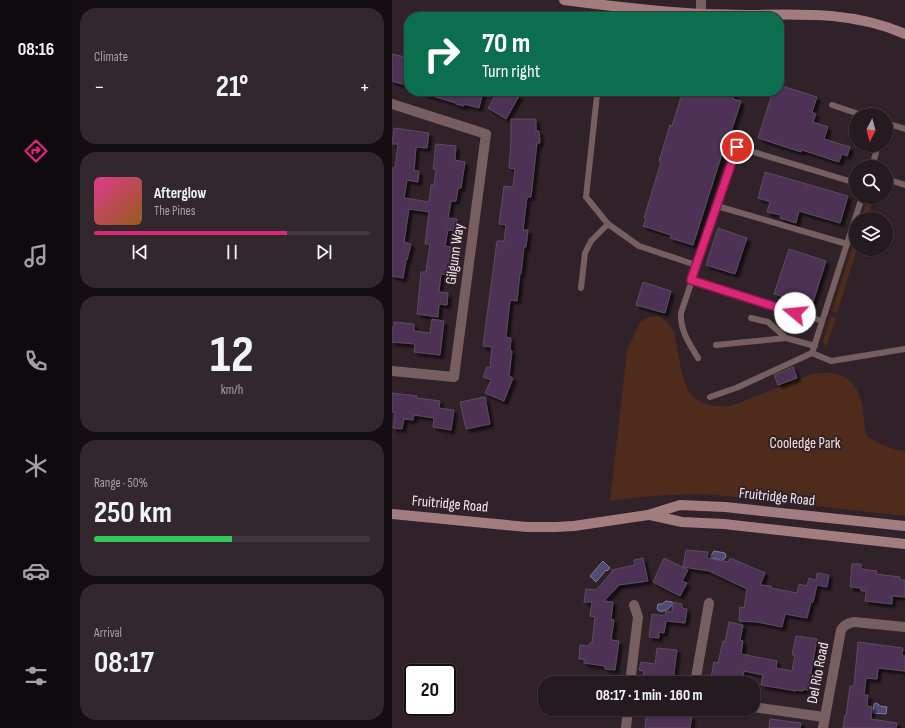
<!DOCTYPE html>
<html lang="en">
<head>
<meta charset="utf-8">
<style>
	body { margin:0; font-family:"Sofia Sans Condensed",sans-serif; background:#31272d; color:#f1f3f6; height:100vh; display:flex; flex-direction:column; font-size:15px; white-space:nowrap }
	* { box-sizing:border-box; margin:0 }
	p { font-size:13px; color:#a3a1a5 }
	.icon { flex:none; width:22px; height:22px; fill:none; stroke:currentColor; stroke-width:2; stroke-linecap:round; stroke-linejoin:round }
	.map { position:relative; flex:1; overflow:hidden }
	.sheet { display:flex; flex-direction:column; gap:8px; padding:8px; background:#140e12; width:320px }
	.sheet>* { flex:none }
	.hud { position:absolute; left:12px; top:12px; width:380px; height:84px; border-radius:16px; box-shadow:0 1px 3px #0004,0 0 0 1px #42383e; background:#0b6e4f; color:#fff; overflow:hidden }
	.needle { width:26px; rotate:186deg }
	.tools { position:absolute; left:457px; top:108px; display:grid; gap:8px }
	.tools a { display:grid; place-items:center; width:44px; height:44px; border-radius:50%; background:#251a20; box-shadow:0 1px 3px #0004,0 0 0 1px #42383e; font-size:20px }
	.speed { position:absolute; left:12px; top:664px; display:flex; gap:8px; font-size:20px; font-weight:700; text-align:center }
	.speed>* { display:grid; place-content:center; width:52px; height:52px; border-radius:50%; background:#251a20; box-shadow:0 1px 3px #0004,0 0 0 1px #42383e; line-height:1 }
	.speed .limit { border:2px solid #111; border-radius:6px; background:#fff; color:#111 }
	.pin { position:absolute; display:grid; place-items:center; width:34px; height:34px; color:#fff; margin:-17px; border:2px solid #fff; border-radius:50%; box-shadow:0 1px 4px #0007 }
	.me { position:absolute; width:44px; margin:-22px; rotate:287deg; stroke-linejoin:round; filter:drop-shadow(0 0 3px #0008) }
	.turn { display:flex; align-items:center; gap:14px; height:84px; padding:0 12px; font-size:18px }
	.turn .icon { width:52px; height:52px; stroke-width:2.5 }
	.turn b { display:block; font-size:28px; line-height:34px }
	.big { font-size:30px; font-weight:700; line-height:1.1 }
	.sheet .card { flex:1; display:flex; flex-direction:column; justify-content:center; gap:6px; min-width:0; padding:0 14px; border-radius:16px; background:#31272d }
	.sheet .dial { align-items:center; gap:0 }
	.dial b { font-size:52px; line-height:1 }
	.song { display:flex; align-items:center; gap:12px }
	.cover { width:48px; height:48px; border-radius:6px; background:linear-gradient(135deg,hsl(330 70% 55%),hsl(30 70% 35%)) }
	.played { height:4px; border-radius:2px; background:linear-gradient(90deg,#db2777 70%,#42383e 70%) }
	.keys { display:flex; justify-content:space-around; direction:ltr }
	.heat { display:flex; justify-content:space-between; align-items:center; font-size:22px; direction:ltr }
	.charge { height:6px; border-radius:3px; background:linear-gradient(90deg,#34c759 50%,#42383e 0) }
	.trip { position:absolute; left:146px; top:676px; width:222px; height:40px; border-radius:16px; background:#251a20; box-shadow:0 1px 3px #0004,0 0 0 1px #42383e; font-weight:700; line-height:40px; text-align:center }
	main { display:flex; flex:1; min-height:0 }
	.menu { display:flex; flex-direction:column; width:72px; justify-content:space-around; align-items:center; background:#0f0a0d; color:#a3a1a5 }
	.menu .icon { width:28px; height:28px }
	.menu .selected { color:#db2777 }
	.menu b { font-size:18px; color:#f1f3f6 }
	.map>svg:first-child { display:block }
	.green { fill:#4f2b1b }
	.water { fill:#504b74; stroke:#817a99 }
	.building { fill:#4d3255; stroke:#584e5c; filter:url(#shadow) }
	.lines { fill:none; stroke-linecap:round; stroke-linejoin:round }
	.lane { stroke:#765f60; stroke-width:6 }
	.street { stroke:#765f60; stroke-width:10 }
	.secondary { stroke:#a27d7f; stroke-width:10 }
	.route-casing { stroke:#8e194d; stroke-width:10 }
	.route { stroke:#db2777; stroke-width:7 }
	.labels { text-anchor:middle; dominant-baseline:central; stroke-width:4; stroke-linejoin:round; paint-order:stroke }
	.street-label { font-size:15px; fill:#f4e9ee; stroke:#31222a }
	.park-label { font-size:15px; fill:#fcddd0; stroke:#31222a }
</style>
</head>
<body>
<main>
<nav class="menu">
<b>08:16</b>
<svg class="icon selected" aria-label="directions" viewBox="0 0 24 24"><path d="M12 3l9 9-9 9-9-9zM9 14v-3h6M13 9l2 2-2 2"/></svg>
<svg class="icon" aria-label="music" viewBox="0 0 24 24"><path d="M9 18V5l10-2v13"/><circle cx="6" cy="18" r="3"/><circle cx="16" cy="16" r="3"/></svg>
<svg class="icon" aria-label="phone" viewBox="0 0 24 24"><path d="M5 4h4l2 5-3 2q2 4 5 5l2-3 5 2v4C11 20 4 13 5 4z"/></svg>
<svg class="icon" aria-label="climate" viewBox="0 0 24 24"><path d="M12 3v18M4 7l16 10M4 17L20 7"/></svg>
<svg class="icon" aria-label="car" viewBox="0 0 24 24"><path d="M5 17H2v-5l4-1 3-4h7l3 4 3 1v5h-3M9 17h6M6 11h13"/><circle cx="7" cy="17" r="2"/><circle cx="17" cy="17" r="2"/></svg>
<svg class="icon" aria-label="filters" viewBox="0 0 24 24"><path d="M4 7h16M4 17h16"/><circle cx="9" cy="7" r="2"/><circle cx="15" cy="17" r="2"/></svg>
</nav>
<section class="sheet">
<div class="card"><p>Climate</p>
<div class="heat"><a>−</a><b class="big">21°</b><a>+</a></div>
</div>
<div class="card">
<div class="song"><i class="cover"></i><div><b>Afterglow</b><p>The Pines</p></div></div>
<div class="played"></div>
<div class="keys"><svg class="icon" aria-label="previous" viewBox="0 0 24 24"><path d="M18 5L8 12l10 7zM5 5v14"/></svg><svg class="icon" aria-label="pause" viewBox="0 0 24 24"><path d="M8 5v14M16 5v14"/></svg><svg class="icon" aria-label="next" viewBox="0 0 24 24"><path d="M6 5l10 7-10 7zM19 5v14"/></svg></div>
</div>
<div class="card dial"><b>12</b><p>km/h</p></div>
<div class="card"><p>Range · 50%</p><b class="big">250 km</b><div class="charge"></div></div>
<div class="card"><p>Arrival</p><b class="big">08:17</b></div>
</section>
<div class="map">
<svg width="513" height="728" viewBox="0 0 513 728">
	<defs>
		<filter id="shadow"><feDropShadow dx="3.5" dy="3.5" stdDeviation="1" flood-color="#0009"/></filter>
	</defs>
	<rect width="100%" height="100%" fill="#31222a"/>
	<!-- green -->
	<path class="green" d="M476,197H481L475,219H469Z
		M464,235V249H465L445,313L440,311Z
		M265,316C274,320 278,324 282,332C285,347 290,381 297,392C306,406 327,408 342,405L420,374C450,369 465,378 471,409C472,418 472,427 475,436C487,445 499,449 513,451V516L315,494C282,494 250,496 218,501L235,350L248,322L257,317Z
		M439,316L444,318L434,347L431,341Z"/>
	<!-- water -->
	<path class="water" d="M322,551L333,553L334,557L330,561L318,557Z
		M211,561L218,568L215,571L214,570L204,582L198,576Z
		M274,601L280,602L281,604C277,609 273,612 267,611L265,609L266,604H270Z
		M484,703L486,704L488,706L495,707L494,714L481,713L482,704Z"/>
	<!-- building -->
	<path class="building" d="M0,54L17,58L12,74L17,75V86L0,81Z
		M387,85L425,97L420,112L424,114L421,122L436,127L432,139L458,147L455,156L450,154L447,162L410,150L409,152L366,138L381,91H387Z
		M31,91H91L87,108L72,104V106L64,104V103L30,93Z
		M106,91H117L127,96L114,119L96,108Z
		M291,91H335L343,93L341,99L349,101L338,135H336L301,245L278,238L279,235L251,226L254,218H252L269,162L267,161L278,125L280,126Z
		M119,119H144V131H147L148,143H145L139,197H135L131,230H136L134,247H132L129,274L128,273L125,301L118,300L114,337L119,338L118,350L120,351L117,376L121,378L112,401L93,393L99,380L91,377L95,367L98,368L100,347L91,346L105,241H112L114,225L107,224L112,186L121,187L123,169L117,168L119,142Z
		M2,128L37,133L35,148L24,147L22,171H27L26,182L15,180L12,198L37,202L39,185H42L44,169H41L44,144L64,146L63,160L73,162L69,188H66L64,201H59L56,218L65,219L64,231L56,230L53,246L62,248L58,275L49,274L47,292L56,293L55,305L47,304L46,317L25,314L29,272H34L38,244H33L37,212L17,209L12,242L19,244L15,260H14L11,278L0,276V168H3L6,144H0Z
		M373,172L456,196L448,223L407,211L404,223L388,218L389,215L375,212L378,202L366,198Z
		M326,228L355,238L343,274L314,265Z
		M397,249L434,261L420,305L382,294Z
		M251,282L279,291L273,313L244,305Z
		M40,319L52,321L48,355L22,352L23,344L0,342V327H2V322L22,324V331L38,333Z
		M401,367L405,378L386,385L382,375Z
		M0,393L25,396V398L48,401L47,408L62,410L59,430L41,427L42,418L22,415L21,420L12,419L10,429L1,428L3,412H0Z
		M93,397L98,424L74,429L68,402Z
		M294,550L316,552L315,558L336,562L338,558L373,573L368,585L379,586V588L405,593L407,584L415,586L417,578L424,580L425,573L437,575L435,587L425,585L421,602H419L415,618L393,614L390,627L365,622L347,621L348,607L352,608L355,589L317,571L291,567Z
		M251,558L256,581L227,585L212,601L221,602L219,619L222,620L219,640L227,641L223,670L213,669V666L192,663V659H187L188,645L197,646L198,643H200L203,617L198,616L200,602H192L194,589L204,590L220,572V570L243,565L242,560Z
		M272,558L296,570L290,581L295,583L288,596L261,582Z
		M460,564H469V569L485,571L484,574L508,577V580H513V597L500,596V604L473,601L474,591H469V588L458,587Z
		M281,602L290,604V608L295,609L293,623L274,621L272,633L267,632V638L257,637L260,614L273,616L274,611L280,612Z
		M337,622L351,625L348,640L351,641L349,654L385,661L384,668L400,671L403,655H400L404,636L425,639L416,690L411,689V691L404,690V691L369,685L371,675L352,671L350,683H328L329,680L319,678L322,662L326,663L331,641L333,642Z
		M466,642L511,648L510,656H513V671L486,668L485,679L474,678L472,695H476L475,706L480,707L479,719L505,723L504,728H451L453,715L454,716L458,686H462Z
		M265,648L285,650L281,680L251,677L252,671L247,670L249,662L263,664Z
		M260,709L275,710V712L300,716L298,728H253L255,710H260Z
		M378,719L409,723L408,728H377Z"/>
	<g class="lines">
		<!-- lane -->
		<path class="lane" d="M230,7L235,17
			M222,17L229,7
			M207,91L205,95L194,197L216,224L247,246L304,265
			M440,105L470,115
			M494,123L513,129
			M480,167L486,145
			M494,179L513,185
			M325,206L455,244
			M299,280L430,321
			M189,288L193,253L199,241L216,224
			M359,318L376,322L394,338
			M324,345L394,338L423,346
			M420,353L439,361L513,349
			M306,358C297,343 288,330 289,313L345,147L464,183
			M318,397L344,388L420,353L470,197"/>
		<!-- street -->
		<path class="street" d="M309,14V0
			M0,104L94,134L62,377L0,371
			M238,683L246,617L242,605
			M303,683L317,603
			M361,707L432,717
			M234,728L236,709
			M431,728L449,630C452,625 456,623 462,622L513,627"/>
		<!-- secondary -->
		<path class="secondary" d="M172,0C218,6 265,12 311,14C328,14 344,15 360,15C412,14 464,12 513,34
			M0,514L135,527H164L182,526L256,515L288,505L333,507L513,526
			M258,515L290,522L332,524L513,544"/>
	</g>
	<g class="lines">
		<!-- route casing -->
		<g class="route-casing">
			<path id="route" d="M345,147L299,280L403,313"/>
		</g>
		<!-- route -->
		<use href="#route" class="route"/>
	</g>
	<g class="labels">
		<!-- street labels -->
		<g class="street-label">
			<text transform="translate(63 254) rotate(-82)">Gilgunn Way</text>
			<text transform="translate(385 497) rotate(6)">Fruitridge Road</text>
			<text transform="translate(58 504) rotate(5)">Fruitridge Road</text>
			<text transform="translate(426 673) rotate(-79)">Del Rio Road</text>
		</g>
		<!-- park labels -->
		<g class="park-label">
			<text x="413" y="443">Cooledge Park</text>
		</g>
	</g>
</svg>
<div class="tools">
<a><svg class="needle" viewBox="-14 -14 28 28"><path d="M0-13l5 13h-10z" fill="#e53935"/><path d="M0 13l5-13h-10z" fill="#a3a1a5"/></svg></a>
<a><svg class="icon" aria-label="search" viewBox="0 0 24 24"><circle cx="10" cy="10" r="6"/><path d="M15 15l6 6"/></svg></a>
<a><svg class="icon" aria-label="layers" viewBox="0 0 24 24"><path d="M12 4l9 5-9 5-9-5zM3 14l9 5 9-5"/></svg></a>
</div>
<div class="speed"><div class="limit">20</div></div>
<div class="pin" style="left:345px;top:147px;background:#d93025"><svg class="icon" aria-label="arrive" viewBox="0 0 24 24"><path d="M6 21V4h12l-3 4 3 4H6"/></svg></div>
<svg class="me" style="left:403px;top:313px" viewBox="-20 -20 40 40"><circle r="19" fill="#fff"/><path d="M0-13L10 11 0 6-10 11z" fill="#db2777"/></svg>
<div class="trip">08:17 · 1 min · 160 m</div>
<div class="hud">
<div class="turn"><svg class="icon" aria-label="right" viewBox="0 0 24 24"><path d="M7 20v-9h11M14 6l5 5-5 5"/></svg><div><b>70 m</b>Turn right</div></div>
</div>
</div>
</main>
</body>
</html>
